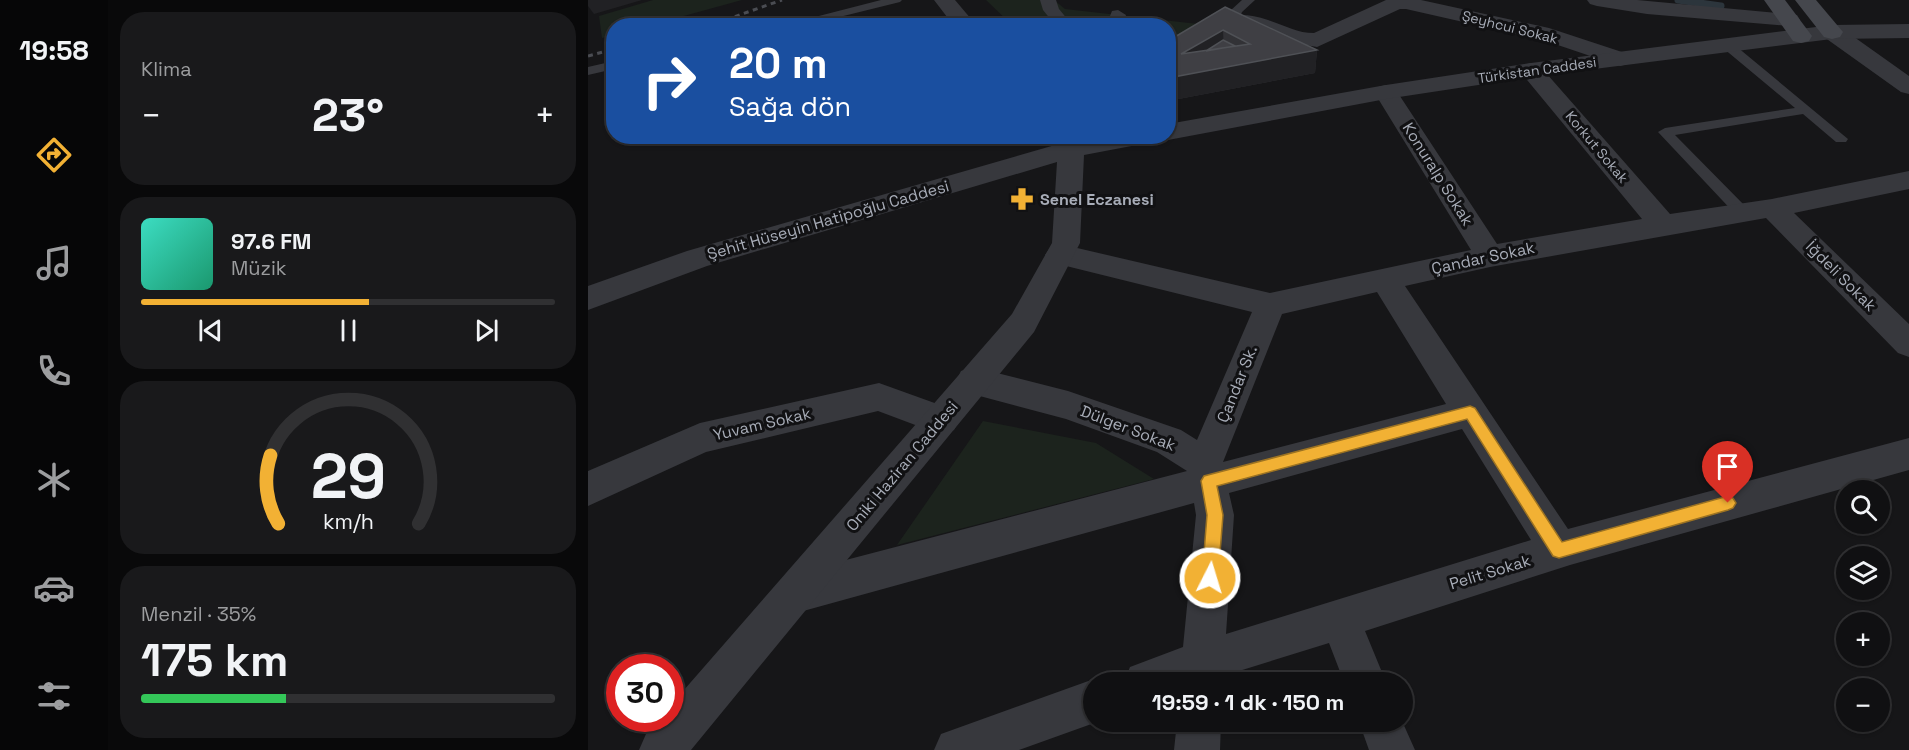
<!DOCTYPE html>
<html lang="tr">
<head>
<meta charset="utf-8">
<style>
	body { margin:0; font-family:"Space Grotesk",sans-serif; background:#19191b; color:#f1f3f6; height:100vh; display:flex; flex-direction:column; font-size:22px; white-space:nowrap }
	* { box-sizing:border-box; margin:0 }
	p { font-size:20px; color:#9c9d9f }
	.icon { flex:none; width:33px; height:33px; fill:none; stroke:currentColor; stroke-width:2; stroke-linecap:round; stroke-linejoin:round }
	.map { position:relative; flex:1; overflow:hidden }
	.side { display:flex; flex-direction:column; gap:12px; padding:12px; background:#09090a; width:480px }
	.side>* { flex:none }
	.banner { position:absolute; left:18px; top:18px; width:570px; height:126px; border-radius:24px; box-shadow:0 2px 4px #0004,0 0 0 2px #303032; background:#1a4fa0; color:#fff; overflow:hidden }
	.buttons { position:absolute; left:1248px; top:480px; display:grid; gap:12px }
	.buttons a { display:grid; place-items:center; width:54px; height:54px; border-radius:50%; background:#101012; box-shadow:0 2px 4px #0004,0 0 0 2px #303032; font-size:30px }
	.speed { position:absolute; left:18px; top:654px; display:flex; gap:12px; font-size:30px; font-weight:700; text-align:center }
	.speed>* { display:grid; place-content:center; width:78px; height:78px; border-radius:50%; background:#101012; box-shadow:0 2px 4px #0004,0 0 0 2px #303032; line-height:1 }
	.speed .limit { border:9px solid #d22; background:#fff; color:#111 }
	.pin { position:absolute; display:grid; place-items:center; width:51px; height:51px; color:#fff; margin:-62px -26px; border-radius:50% 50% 50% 0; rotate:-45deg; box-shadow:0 0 6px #0007 }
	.pin .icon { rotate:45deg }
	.me { position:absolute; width:66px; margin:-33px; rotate:5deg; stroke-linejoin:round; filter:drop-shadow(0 0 4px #0008) }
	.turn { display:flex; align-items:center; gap:21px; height:126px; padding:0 24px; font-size:27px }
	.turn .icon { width:78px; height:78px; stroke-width:2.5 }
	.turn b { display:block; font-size:42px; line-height:51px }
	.big { font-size:45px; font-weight:700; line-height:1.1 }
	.side .widget { flex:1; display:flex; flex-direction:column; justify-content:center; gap:9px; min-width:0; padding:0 21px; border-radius:24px; background:#19191b }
	.side .dial { align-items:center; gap:0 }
	.dial svg { height:156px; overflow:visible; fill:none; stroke:#303032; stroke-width:7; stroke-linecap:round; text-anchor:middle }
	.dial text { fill:#f1f3f6; stroke:none }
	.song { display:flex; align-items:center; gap:18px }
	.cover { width:72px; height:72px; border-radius:9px; background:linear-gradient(135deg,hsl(170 70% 55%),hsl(160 70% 35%)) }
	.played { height:6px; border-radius:3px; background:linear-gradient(90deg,#f2b134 55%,#303032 55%) }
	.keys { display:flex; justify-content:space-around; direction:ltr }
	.heat { display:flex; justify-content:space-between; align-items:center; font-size:33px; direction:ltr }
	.charge { height:9px; border-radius:4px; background:linear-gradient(90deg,#34c759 35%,#303032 0) }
	.trip { position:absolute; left:495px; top:672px; width:330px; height:60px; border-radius:30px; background:#101012; box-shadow:0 2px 4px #0004,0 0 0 2px #303032; font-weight:700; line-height:60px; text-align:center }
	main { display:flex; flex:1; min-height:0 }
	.tabs { display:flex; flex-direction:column; width:108px; justify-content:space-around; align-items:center; background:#060607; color:#9c9d9f }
	.tabs .icon { width:42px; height:42px }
	.tabs .selected { color:#f2b134 }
	.tabs b { font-size:27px; color:#f1f3f6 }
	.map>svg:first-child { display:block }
	.green { fill:#1c231d }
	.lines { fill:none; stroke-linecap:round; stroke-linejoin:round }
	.stream { stroke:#2c353c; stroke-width:7 }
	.service { fill:#37383d; fill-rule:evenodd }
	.pedestrian { fill:#37383d; fill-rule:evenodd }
	.minor { fill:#37383d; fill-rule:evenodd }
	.tertiary { fill:#37383d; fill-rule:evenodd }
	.secondary { fill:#45474d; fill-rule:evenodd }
	.rail { stroke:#4a4c52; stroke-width:3; stroke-dasharray:5 4.5; stroke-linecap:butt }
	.wall { fill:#323236 }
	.shaded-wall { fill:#212124 }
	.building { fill:#3f3f44; stroke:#4f5156; stroke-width:1.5; fill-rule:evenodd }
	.route { fill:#f2b134; stroke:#9d7322; stroke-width:1.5 }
	.labels { text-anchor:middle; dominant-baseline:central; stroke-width:6; stroke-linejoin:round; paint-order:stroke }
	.far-street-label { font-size:14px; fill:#a8adb8; stroke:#111113 }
	.street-label { font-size:16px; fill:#a8adb8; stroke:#111113 }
	.poi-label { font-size:16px; font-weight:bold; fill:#a8adb8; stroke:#111113; text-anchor:start }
</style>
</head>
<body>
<main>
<nav class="tabs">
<b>19:58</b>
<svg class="icon selected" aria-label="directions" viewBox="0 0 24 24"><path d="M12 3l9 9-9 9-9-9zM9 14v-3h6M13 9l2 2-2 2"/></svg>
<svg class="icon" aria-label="music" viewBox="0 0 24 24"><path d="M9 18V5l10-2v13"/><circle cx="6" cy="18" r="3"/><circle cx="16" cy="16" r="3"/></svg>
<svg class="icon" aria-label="phone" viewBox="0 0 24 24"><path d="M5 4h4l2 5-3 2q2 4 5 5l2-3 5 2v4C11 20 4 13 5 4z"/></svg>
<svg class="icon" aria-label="climate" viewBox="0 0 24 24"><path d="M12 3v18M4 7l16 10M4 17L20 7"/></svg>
<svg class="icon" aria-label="car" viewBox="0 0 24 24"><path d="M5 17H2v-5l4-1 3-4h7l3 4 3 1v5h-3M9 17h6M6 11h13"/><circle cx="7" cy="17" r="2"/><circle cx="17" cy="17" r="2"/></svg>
<svg class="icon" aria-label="filters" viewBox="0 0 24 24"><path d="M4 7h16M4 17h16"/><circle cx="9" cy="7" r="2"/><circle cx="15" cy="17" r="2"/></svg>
</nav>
<section class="side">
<div class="widget"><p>Klima</p>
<div class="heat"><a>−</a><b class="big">23°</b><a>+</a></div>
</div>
<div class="widget">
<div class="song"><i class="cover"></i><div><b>97.6 FM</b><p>Müzik</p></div></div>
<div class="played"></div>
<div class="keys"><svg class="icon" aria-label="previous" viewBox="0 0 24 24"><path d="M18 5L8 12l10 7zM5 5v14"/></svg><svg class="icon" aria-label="pause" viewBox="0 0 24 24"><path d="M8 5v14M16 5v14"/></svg><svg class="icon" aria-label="next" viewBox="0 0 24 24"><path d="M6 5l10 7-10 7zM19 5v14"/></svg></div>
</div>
<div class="widget dial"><svg viewBox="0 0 100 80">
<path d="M14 69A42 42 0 1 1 86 69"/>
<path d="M14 69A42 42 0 0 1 10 34" stroke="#f2b134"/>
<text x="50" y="56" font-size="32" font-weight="700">29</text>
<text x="50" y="72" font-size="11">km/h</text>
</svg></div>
<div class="widget"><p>Menzil · 35%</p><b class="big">175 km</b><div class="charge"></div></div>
</section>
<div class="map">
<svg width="1321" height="750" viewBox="0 0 1321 750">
	<rect width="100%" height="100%" fill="#161618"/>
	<!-- green -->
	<path class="green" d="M65,0H154L63,25L26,26L25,35L14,38L11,16Z
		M398,0H466L477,9L619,25L581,48L580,26L424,25Z
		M395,421L508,443L566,479L309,545Z"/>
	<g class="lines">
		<!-- stream -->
		<path class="stream" d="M1090,0L1133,6"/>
		<!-- service -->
		<path class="service" d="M293,0H314L312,2L215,26H192Z
			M654,0H667L654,12L650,22H642V11Z
			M1139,41L1143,42L1260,139L1258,142H1248L1215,114L1087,135L1160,209L1163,213L1155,218L1150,217L1070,132L1077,128L1207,108L1135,48L1133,45Z
			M26,61V69L0,75V67Z"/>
		<!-- pedestrian -->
		<path class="pedestrian" d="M452,0H468L471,9L485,26H468L455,10Z
			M530,10L538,15L535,26H518L524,11Z"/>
		<!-- minor -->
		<path class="minor" d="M798,0H833L961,28L1040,54L1043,59L1040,64L1032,66L955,40L818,9H812L729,47L700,42L661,28L650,27L588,62L580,64V47C617,27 637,5 680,20C696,25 709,33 726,33Z
			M999,0H1049L1201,14L1209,15L1212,20L1209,25L1201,26L1059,14L1009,6L1002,4Z
			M1244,25L1252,27L1321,76V94L1313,92L1236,37L1233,32L1236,27Z
			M943,63L951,65L1082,214L1184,199L1321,171V189L1206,213L1321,324V357L1310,353L1178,218L902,267L817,286L980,529L1321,438V470L982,565L777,631L798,682H756L741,643L635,676L634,682H536L542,667L595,647L608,515L606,503L208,613L194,607L188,593L194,579L208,573L599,471L569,452L478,419L373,391L368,381L373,371L385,367L480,391L593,430L609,440L664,312L462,262L457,255L462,248L472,244L682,293L883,250L786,92L790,87L798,85L806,87L909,244L1054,219L935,75L931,70L935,65ZM789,292L858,404L635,462L694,314ZM874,429L943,540L638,634L646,515L641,493Z
			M291,383L366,410L371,420L366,430L354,435L290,411L118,452L0,506V471L112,423Z
			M506,679L514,682H506V722H509L431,750H346L353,734Z
			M814,721L827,750H781L771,722Z
			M589,722H633L632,750H586Z"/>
		<!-- tertiary -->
		<path class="tertiary" d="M346,0H367L389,26H366Z
			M1321,24V38L1244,39L943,77L798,99L580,140L570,136H580V124L798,85L943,63L1244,25Z
			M507,136H566L563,142L554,144L496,155L492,243L446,332L103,750H51L58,734L72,718H82V706L424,314L464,243L469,162L119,266L0,310V286L99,251L474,143Z"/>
		<!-- secondary -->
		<path class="secondary" d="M1176,0H1197L1224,36L1221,41L1213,43L1205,41Z
			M1207,0H1228L1255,32L1252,37L1244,39L1236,37Z"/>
		<!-- rail -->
		<path class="rail" d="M120,26L194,0
			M0,56L26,49"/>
	</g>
	<!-- wall -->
	<path class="wall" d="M637,7L729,50L727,73L580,101V41Z"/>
	<!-- shaded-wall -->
	<path class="shaded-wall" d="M0,0H54L6,14L0,6Z
		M635,30L636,53L729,50L727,73L580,101V78L593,54Z"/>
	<!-- building -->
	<path class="building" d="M637,7L729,50L580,78V41ZM635,30L662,44L593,54Z
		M635,40L647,46L618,51Z"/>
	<!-- route -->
	<path class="route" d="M882,406L887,408L974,542L1140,496L1145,498L1148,503L1145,508L1140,510L971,558L965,556L879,419L629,486L635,515L630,578L628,583L622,586L616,583L614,578L619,515L613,481L616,476Z"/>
	<!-- icons -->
	<defs>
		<g id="pharmacy-bare" transform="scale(1.8)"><path d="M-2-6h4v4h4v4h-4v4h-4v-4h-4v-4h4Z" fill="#f2b134" stroke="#111113" stroke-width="2.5" paint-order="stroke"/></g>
	</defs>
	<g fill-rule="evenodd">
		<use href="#pharmacy-bare" x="434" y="199"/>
	</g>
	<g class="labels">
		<!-- far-street labels -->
		<g class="far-street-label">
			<text transform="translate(922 27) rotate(14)">Şeyhcui Sokak</text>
			<text transform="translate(949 70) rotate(-8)">Türkistan Caddesi</text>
			<text transform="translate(1009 147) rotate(50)">Korkut Sokak</text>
		</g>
		<!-- street labels -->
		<g class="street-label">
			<text transform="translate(850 174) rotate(58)">Konuralp Sokak</text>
			<text transform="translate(240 220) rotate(-16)">Şehit Hüseyin Hatipoğlu Caddesi</text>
			<text transform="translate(895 258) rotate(-12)">Çandar Sokak</text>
			<text transform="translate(1253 276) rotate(45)">İğdeli Sokak</text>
			<text transform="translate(649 384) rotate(-68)">Çandar Sk.</text>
			<text transform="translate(174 424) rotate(-13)">Yuvam Sokak</text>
			<text transform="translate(540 428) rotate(21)">Dülger Sokak</text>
			<text transform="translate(314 466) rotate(-50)">Oniki Haziran Caddesi</text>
			<text transform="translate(902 572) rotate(-17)">Pelit Sokak</text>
		</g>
		<!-- poi labels -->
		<g class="poi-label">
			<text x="452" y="199">Senel Eczanesi</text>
		</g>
	</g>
</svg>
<div class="buttons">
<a><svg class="icon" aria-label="search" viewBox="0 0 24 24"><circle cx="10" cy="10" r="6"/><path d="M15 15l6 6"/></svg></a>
<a><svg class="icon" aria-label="layers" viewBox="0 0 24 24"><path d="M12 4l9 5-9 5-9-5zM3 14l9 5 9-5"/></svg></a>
<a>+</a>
<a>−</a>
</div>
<div class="speed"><div class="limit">30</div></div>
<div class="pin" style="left:1140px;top:503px;background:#d93025"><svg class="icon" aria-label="arrive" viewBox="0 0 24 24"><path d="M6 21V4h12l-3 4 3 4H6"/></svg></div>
<svg class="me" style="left:622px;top:578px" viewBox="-20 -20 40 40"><circle r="17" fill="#f2b134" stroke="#fff" stroke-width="3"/><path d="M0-11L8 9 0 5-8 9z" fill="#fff"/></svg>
<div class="trip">19:59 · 1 dk · 150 m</div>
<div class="banner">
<div class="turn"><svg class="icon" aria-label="right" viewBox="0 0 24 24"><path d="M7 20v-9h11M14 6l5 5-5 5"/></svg><div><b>20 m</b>Sağa dön</div></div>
</div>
</div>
</main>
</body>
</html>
